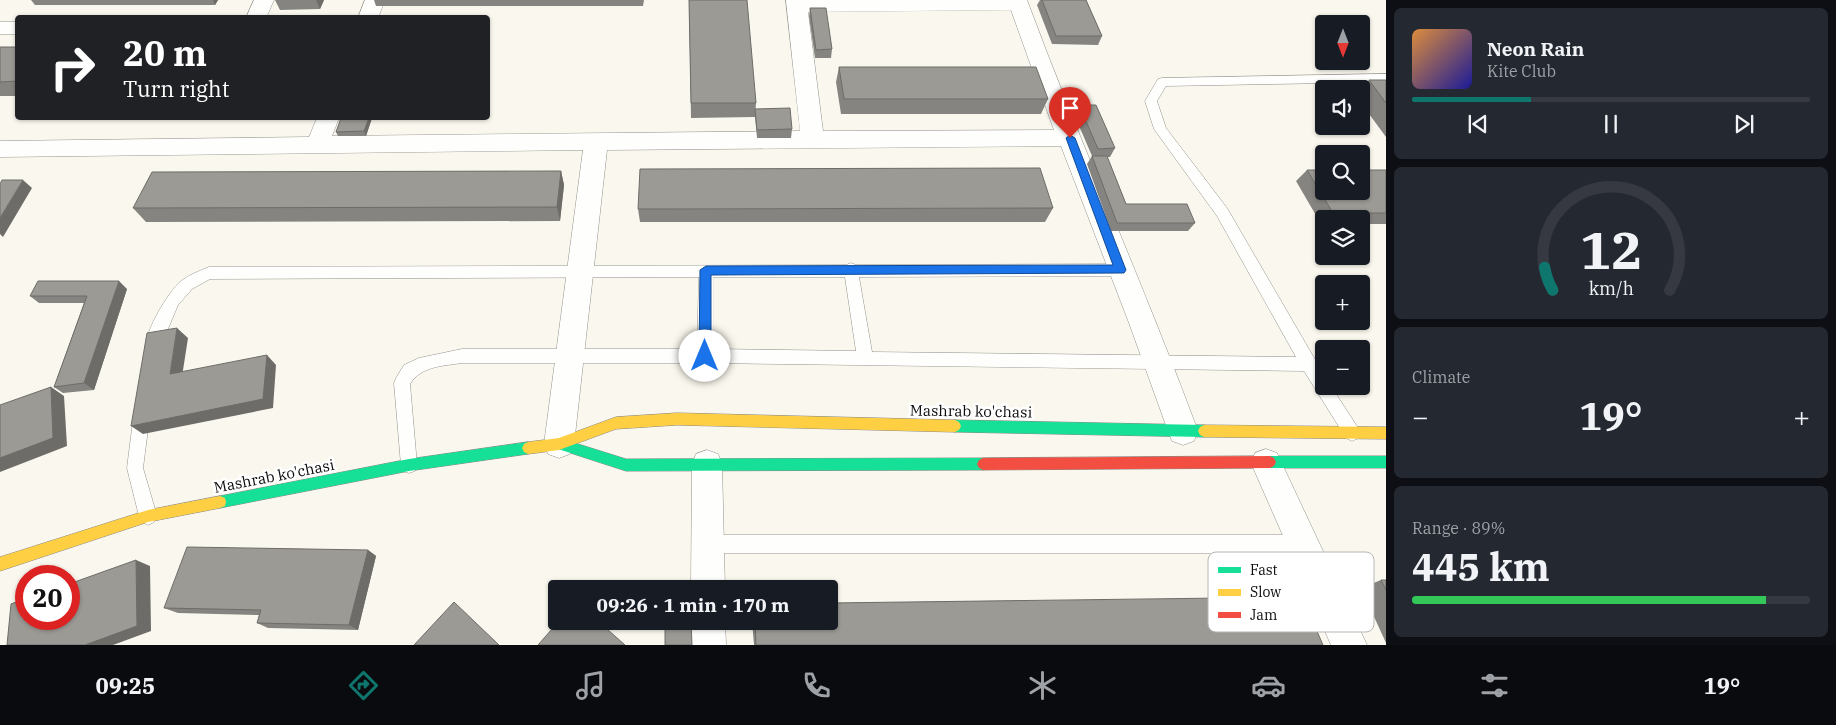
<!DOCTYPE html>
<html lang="en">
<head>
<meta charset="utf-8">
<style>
	body { margin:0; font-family:"IBM Plex Serif",serif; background:#242831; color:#f1f3f6; height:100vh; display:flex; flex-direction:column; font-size:19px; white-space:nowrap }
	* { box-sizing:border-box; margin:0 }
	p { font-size:16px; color:#9ea1a6 }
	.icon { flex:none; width:28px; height:28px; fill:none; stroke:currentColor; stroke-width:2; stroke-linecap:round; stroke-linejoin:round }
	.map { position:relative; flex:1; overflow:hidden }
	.panel { display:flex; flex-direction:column; gap:8px; padding:8px; background:#0d0f14; width:450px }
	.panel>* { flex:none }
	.guide { position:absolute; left:15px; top:15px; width:475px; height:105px; border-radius:5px; box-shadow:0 1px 4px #0004; background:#202124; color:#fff; overflow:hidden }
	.needle { width:32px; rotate:180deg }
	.tools { position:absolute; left:1315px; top:15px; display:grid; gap:10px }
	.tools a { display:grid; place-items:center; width:55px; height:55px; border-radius:5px; background:#171b24; box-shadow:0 1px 4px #0004; font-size:25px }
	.speed { position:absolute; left:15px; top:565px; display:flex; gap:10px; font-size:25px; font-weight:700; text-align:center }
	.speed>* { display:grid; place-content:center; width:65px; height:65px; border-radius:50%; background:#171b24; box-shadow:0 1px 4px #0004; line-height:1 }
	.speed .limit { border:8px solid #d22; background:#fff; color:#111 }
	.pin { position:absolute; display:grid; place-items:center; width:42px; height:42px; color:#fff; margin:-51px -21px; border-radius:50% 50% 50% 0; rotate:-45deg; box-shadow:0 0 5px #0007 }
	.pin .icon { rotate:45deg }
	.me { position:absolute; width:55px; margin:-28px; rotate:0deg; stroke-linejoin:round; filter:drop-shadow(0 0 4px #0008) }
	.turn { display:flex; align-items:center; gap:18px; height:105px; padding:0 25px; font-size:22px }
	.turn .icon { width:65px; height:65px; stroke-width:2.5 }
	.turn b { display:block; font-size:35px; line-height:42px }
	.big { font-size:38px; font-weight:800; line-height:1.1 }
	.panel .widget { flex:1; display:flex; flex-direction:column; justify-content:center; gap:8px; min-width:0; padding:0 18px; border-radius:8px; background:#242831 }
	.panel .dial { align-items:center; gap:0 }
	.dial svg { height:130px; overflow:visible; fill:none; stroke:#363941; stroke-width:7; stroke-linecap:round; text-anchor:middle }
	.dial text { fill:#f1f3f6; stroke:none }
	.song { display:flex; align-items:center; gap:15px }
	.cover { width:60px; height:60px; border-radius:8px; background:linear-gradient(135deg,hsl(30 70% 55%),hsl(240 70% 35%)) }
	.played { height:5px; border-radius:2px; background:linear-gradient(90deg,#0f766e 30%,#363941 30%) }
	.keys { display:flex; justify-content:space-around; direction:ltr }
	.heat { display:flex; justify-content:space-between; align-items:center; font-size:28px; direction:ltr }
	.charge { height:8px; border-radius:4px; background:linear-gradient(90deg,#34c759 89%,#363941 0) }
	.trip { position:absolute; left:548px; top:580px; width:290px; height:50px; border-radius:5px; background:#171b24; box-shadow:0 1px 4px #0004; font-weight:800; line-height:50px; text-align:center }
	.menu { display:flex; height:80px; justify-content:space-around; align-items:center; background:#090b0e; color:#9ea1a6 }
	.menu .icon { width:35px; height:35px }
	.menu .active { color:#0f766e }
	.menu b { font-size:22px; color:#f1f3f6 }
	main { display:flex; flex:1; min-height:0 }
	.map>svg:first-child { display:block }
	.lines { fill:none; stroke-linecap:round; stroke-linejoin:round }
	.lane-casing { stroke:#93928d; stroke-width:1 }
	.street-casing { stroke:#93928d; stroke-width:1 }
	.fast-casing { stroke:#898884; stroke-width:1 }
	.slow-casing { stroke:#898884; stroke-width:1 }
	.jam-casing { stroke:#898884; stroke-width:1 }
	.lane { fill:#fefefc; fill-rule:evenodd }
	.street { fill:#fefefc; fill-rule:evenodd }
	.fast { fill:#16e098; fill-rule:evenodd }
	.slow { fill:#ffcf43; fill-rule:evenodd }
	.jam { fill:#f24e42; fill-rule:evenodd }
	.wall { fill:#868480 }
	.shaded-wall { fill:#6d6c68 }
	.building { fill:#9c9a95; stroke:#6d6c68 }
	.route { fill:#1a73e8; stroke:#114b97 }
	.labels { text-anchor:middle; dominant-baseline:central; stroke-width:5; stroke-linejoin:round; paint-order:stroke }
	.street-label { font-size:15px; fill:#0b0b0b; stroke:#fff }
	.key { fill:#fff; stroke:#b6b6b6; stroke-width:1 }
	.key-label { font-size:14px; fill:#0b0b0b }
</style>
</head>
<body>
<main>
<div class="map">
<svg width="1386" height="645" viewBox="0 0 1386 645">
	<rect width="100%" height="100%" fill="#faf8ee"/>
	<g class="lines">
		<!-- lane casing -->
		<g class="lane-casing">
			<path id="lane" d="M1386,74V82L1166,86L1157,101L1166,128L1227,208L1324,375V386H1331L1358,428L1360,433L1358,438L1352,441L1346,438L1304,371L705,363H462C443,366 421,366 410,384L417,465L415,471L409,473L403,471L401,465L394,383L396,378L404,365L419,358L462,349H697L699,277L210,279L192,289L178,305L157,355L152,357L147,355C139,339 168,292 181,281C189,275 199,271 209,267L846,265L851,263L856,265L1121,264L1126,266L1128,270L1126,274L1121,276L859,277L872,352L1296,357L1217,216L1154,129L1145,101L1158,79L1162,78ZM713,277H845L856,351L713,349Z
				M142,406L148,408L150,413L143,468L157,516L154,522L148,525L142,522L139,516L127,468L134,413L136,408Z
				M707,535H1303L1309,538L1312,544L1309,550L1303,553H707L701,550L698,544L701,538Z"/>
		</g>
		<!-- street casing -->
		<g class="street-casing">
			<path id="street" d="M254,0H274L266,18H246Z
				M365,0H385L378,18H358Z
				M786,0H1027C1081,145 1144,286 1198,431L1194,441L1183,445L1172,441L1168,431L1129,323L1061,146L607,150L574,444L570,454L559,458L548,454L544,444L583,150L0,157V141L309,137L317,118H339L332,136L800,131ZM1011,10L1054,130L823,131L808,12Z
				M0,22H18V34H0Z
				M1266,449L1277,453L1367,645H1331L1251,463L1255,453Z
				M707,450L718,454L722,464L725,589H691L692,464L696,454Z
				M691,621H725L726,645H690Z"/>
		</g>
		<!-- fast casing -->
		<g class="fast-casing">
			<path id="fast" d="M955,420L1204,425L1208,427L1210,431L1208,435L1204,437L955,432L951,430L949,426L951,422Z
				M559,438L626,459L983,458L987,460L989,464L987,468L983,470L626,471L555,448L553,444L555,440Z
				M528,442L532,444L534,448L532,452L528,454L409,471L220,508L215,506L214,502L215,498L220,496L409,459Z
				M1270,456H1386V468H1270L1266,466L1264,462L1266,458Z"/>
		</g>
		<!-- slow casing -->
		<g class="slow-casing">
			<path id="slow" d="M677,413L955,420L959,422L961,426L959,430L955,432L677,425L616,429L559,450L528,454L524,452L522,448L524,444L528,442L559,438L616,417Z
				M1204,425L1386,427V439L1204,437L1200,435L1198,431L1200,427Z
				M220,496L225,498L226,502L225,506L220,508L148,522L0,571V557L148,510Z"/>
		</g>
		<!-- jam casing -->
		<g class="jam-casing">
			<path id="jam" d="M1270,456L1274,458L1276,462L1274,466L1270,468L983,470L979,468L977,464L979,460L983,458Z"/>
		</g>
		<!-- lane -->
		<use href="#lane" class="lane"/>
		<!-- street -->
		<use href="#street" class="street"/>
		<!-- fast -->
		<use href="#fast" class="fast"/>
		<!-- slow -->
		<use href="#slow" class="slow"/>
		<!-- jam -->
		<use href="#jam" class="jam"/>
	</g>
	<!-- wall -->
	<path class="wall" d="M31,0H218L215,5H35Z
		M275,0H324L320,9L280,10Z
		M374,0H644L643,6H376Z
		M689,0L756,103L755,117L691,118Z
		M1040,0H1090H1086L1102,36L1098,45L1052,44L1037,5Z
		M810,8L832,49L831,58H815L809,17Z
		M0,47H18V96H0Z
		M839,67L1048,99L1041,114H841L836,82Z
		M1369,80H1386V137L1361,103V89Z
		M1079,105L1115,148L1110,157H1107L1126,204L1195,223L1188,231H1111L1087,164L1092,156L1074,114Z
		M755,109L792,129L791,138H757L755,117Z
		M372,118L366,136H338L336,132Z
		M1307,170H1386V224H1361V219H1324V224H1321L1296,181Z
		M561,171L564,185L560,221L146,222L133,208Z
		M1053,208L1045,222H640L638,209Z
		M127,289L94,390L63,393L54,387L84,303H39L30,296Z
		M368,550L376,556L358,630L268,628L257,623L259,615L178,613L164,608Z
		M1381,580H1386V643L1361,588Z
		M606,621H691L665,629H615Z
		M752,621H829L1323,645H754Z"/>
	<!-- shaded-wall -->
	<path class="shaded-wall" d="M213,0H218L215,5Z
		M316,0H324L320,9Z
		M369,118H372L366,136L364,131Z
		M561,171L564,185L560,221L557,207Z
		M23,180L32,188L3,237L0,234V218Z
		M119,281L127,289L94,390L84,383Z
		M177,328L188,338L181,383L170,374Z
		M267,355L276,365L273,408L143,434L131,426Z
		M51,387L64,396L67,446L0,472V458Z
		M368,550L376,556L358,630L349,625Z
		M136,560L150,566L151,631L113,645H85Z"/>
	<!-- building -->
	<path class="building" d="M689,0H747L756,103H691Z
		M1042,0H1086L1102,36H1056Z
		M810,8H826L832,49L816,50Z
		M0,47H18V81L0,82Z
		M839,67H1036L1048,99H844Z
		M1369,80H1386V103Z
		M1079,105H1096L1115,148L1098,149Z
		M790,108L792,129L757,130L755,109Z
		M341,118H369L364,131L336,132Z
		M1092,156H1107L1126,204H1187L1195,223H1117Z
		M1040,168L1053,208L638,209L640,169Z
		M1307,170H1324V191H1361V170H1386V213H1333Z
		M561,171L557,207L133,208L152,172Z
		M2,180H23L0,218V184Z
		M38,281H119L84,383L54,387L87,296H30Z
		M177,328L170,374L267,355L263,399L131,426L147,333Z
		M51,387L53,438L0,458V405Z
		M187,547L368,550L349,625L257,623L261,610L164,608Z
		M136,560L137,626L85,645H7L11,604L26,598V619H69V584Z
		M1381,580H1386V590Z
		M1302,597L1323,645H756L755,621H829V603Z
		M454,602L499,645H414Z
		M559,621H598L625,645H538Z
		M608,621H691L692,645H665V625L614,626Z"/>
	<!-- route -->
	<path class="route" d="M1070,135L1075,138L1126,270L1124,273L711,275V356L709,360H701L699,356L700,270L706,266L1113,265L1066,138Z"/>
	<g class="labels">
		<!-- street labels -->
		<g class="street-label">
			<text transform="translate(971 411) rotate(1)">Mashrab ko'chasi</text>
			<text transform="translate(274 476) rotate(-11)">Mashrab ko'chasi</text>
		</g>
	</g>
	<!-- legend -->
	<rect x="1208" y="552" width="166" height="80" rx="8" class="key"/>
	<rect x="1218" y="567" width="23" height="6" fill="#16e098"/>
	<rect x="1218" y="589" width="23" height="7" fill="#ffcf43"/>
	<rect x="1218" y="612" width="23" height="6" fill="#f24e42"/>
	<g class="key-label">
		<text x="1250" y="575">Fast</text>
		<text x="1250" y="597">Slow</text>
		<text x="1250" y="620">Jam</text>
	</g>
</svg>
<div class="tools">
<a><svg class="needle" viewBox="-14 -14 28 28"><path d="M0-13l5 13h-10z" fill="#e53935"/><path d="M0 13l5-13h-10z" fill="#9ea1a6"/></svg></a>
<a><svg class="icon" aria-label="sound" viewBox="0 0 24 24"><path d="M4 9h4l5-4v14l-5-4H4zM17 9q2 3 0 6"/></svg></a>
<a><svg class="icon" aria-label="search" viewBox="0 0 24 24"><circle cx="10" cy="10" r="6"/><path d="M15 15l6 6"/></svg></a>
<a><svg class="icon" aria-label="layers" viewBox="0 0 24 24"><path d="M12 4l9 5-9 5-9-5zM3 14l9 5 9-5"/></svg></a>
<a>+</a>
<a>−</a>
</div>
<div class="speed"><div class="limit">20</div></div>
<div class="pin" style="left:1070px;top:138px;background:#d93025"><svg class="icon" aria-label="arrive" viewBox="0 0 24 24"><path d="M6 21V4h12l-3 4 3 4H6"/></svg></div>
<svg class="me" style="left:705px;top:356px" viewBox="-20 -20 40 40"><circle r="19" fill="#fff"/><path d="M0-13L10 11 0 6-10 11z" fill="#1a73e8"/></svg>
<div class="trip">09:26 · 1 min · 170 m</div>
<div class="guide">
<div class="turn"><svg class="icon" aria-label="right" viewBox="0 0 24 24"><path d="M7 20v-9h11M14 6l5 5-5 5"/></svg><div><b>20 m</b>Turn right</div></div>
</div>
</div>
<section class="panel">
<div class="widget">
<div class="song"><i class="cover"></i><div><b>Neon Rain</b><p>Kite Club</p></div></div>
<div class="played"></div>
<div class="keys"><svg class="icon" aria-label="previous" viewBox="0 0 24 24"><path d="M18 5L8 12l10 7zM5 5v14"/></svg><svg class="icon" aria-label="pause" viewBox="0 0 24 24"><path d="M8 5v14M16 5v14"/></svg><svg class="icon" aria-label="next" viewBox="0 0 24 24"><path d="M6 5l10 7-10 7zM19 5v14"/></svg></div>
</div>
<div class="widget dial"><svg viewBox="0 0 100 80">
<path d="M14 69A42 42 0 1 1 86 69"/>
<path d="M14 69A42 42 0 0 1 9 55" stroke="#0f766e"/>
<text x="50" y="56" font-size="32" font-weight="700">12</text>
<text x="50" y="72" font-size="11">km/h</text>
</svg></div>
<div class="widget"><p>Climate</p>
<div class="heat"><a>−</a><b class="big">19°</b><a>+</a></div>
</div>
<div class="widget"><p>Range · 89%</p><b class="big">445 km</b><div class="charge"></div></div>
</section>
</main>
<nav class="menu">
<b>09:25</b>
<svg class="icon active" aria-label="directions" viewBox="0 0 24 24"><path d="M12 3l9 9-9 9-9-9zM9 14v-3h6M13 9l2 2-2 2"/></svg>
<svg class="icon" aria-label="music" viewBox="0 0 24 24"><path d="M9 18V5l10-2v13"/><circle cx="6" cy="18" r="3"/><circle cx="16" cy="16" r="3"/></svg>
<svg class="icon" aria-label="phone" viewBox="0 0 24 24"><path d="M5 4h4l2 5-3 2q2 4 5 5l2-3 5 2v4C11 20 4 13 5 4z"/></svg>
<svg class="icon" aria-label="climate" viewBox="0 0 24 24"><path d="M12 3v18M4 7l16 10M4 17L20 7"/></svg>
<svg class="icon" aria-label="car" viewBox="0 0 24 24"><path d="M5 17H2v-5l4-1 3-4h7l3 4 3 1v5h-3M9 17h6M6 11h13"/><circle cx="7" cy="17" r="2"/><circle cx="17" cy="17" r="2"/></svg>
<svg class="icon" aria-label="filters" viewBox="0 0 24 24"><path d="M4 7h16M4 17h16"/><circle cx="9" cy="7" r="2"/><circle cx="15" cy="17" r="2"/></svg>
<b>19°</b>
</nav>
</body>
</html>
